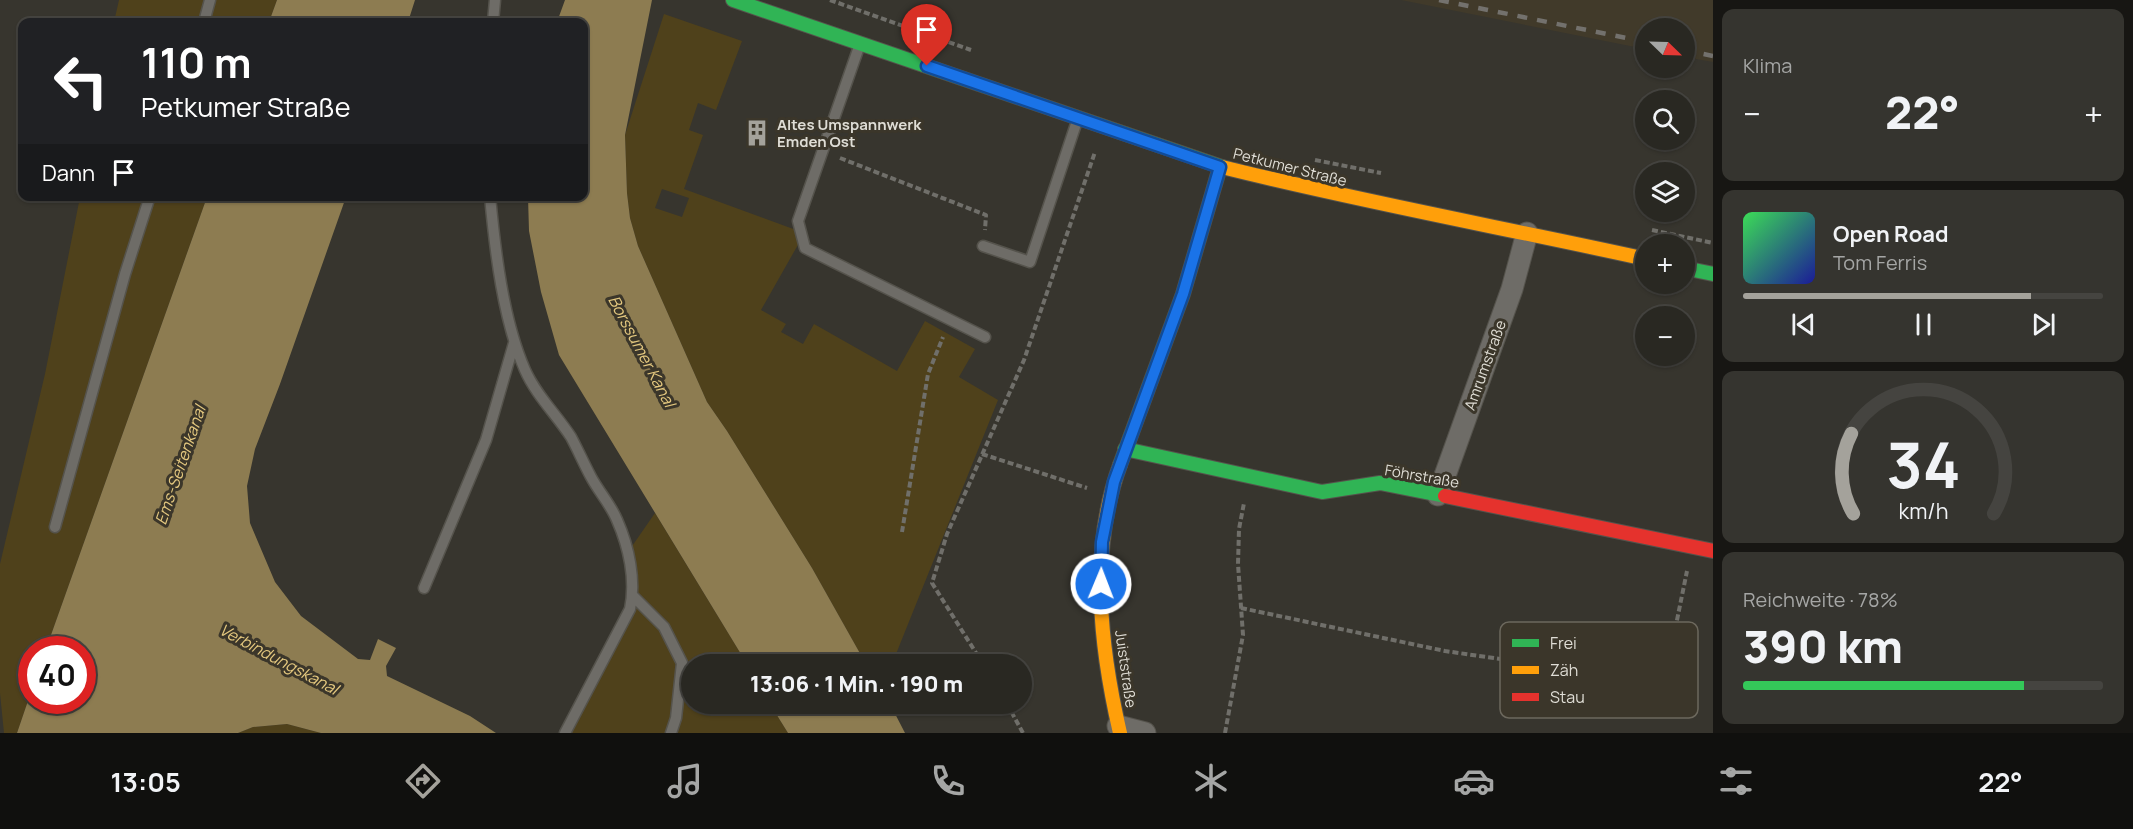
<!DOCTYPE html>
<html lang="de">
<head>
<meta charset="utf-8">
<style>
	body { margin:0; font-family:Manrope,sans-serif; background:#35342f; color:#f1f3f6; height:100vh; display:flex; flex-direction:column; font-size:22px; white-space:nowrap }
	* { box-sizing:border-box; margin:0 }
	p { font-size:20px; color:#a5a6a5 }
	.icon { flex:none; width:33px; height:33px; fill:none; stroke:currentColor; stroke-width:2; stroke-linecap:round; stroke-linejoin:round }
	.map { position:relative; flex:1; overflow:hidden }
	.side { display:flex; flex-direction:column; gap:9px; padding:9px; background:#171613; width:420px }
	.side>* { flex:none }
	.banner { position:absolute; left:18px; top:18px; width:570px; height:183px; border-radius:12px; box-shadow:0 2px 4px #0004,0 0 0 2px #454440; background:#202124; color:#fff; overflow:hidden }
	.needle { width:39px; rotate:113deg }
	.fabs { position:absolute; left:1635px; top:18px; display:grid; gap:12px }
	.fabs a { display:grid; place-items:center; width:60px; height:60px; border-radius:50%; background:#292822; box-shadow:0 2px 4px #0004,0 0 0 2px #454440; font-size:30px }
	.speed { position:absolute; left:18px; top:636px; display:flex; gap:12px; font-size:30px; font-weight:700; text-align:center }
	.speed>* { display:grid; place-content:center; width:78px; height:78px; border-radius:50%; background:#292822; box-shadow:0 2px 4px #0004,0 0 0 2px #454440; line-height:1 }
	.speed .limit { border:9px solid #d22; background:#fff; color:#111 }
	.pin { position:absolute; display:grid; place-items:center; width:51px; height:51px; color:#fff; margin:-62px -26px; border-radius:50% 50% 50% 0; rotate:-45deg; box-shadow:0 0 6px #0007 }
	.pin .icon { rotate:45deg }
	.me { position:absolute; width:66px; margin:-33px; rotate:1deg; stroke-linejoin:round; filter:drop-shadow(0 0 4px #0008) }
	.turn { display:flex; align-items:center; gap:21px; height:126px; padding:0 24px; font-size:27px }
	.turn .icon { width:78px; height:78px; stroke-width:2.5 }
	.turn b { display:block; font-size:42px; line-height:51px }
	.then { display:flex; align-items:center; height:57px; padding:0 24px; background:#0003; gap:12px; font-size:22px }
	.big { font-size:45px; font-weight:800; line-height:1.1 }
	.side .tile { flex:1; display:flex; flex-direction:column; justify-content:center; gap:9px; min-width:0; padding:0 21px; border-radius:12px; background:#35342f }
	.side .dial { align-items:center; gap:0 }
	.dial svg { height:156px; overflow:visible; fill:none; stroke:#454440; stroke-width:7; stroke-linecap:round; text-anchor:middle }
	.dial text { fill:#f1f3f6; stroke:none }
	.song { display:flex; align-items:center; gap:18px }
	.cover { width:72px; height:72px; border-radius:9px; background:linear-gradient(135deg,hsl(130 70% 55%),hsl(240 70% 35%)) }
	.played { height:6px; border-radius:3px; background:linear-gradient(90deg,#a4a29b 80%,#454440 80%) }
	.keys { display:flex; justify-content:space-around; direction:ltr }
	.heat { display:flex; justify-content:space-between; align-items:center; font-size:33px; direction:ltr }
	.charge { height:9px; border-radius:4px; background:linear-gradient(90deg,#34c759 78%,#454440 0) }
	.trip { position:absolute; left:681px; top:654px; width:351px; height:60px; border-radius:30px; background:#292822; box-shadow:0 2px 4px #0004,0 0 0 2px #454440; font-weight:800; line-height:60px; text-align:center }
	.tabs { display:flex; height:96px; justify-content:space-around; align-items:center; background:#10100e; color:#a5a6a5 }
	.tabs .icon { width:42px; height:42px }
	.tabs .active { color:#a4a29b }
	.tabs b { font-size:27px; color:#f1f3f6 }
	main { display:flex; flex:1; min-height:0 }
	.map>svg:first-child { display:block }
	.built { fill:#413a2a }
	.green { fill:#4f411b; fill-rule:evenodd }
	.water { fill:#8d7c51 }
	.lines { fill:none; stroke-linecap:round; stroke-linejoin:round }
	.lane-casing { stroke:#55534c; stroke-width:13 }
	.street-casing { stroke:#55534c; stroke-width:23 }
	.fast-casing { stroke:#55534c; stroke-width:16 }
	.slow-casing { stroke:#55534c; stroke-width:16 }
	.jam-casing { stroke:#55534c; stroke-width:16 }
	.path { stroke:#706f6a; stroke-width:4; stroke-dasharray:6 3; stroke-linecap:butt }
	.lane { stroke:#6e6c67; stroke-width:10 }
	.street { stroke:#6e6c67; stroke-width:21 }
	.fast { stroke:#30b455; stroke-width:14 }
	.slow { stroke:#ff9f0a; stroke-width:14 }
	.jam { stroke:#e5322d; stroke-width:14 }
	.rail { stroke:#73716d; stroke-width:4.5; stroke-dasharray:10 10; stroke-linecap:butt }
	.route-casing { stroke:#114b97; stroke-width:15 }
	.route { stroke:#1a73e8; stroke-width:10 }
	.labels { text-anchor:middle; dominant-baseline:central; stroke-width:6; stroke-linejoin:round; paint-order:stroke }
	.poi-label { font-size:15px; font-weight:bold; fill:#dfddd5; stroke:#3b362a; text-anchor:start }
	.street-label { font-size:15px; fill:#dfddd5; stroke:#3b362a }
	.water-label { font-size:16px; font-style:italic; fill:#e4c87f; stroke:#3b362a }
	.key { fill:#3b362a; stroke:#6c685d; stroke-width:1.5 }
	.key-label { font-size:16px; fill:#dfddd5 }
</style>
</head>
<body>
<main>
<div class="map">
<svg width="1713" height="733" viewBox="0 0 1713 733">
	<rect width="100%" height="100%" fill="#37352e"/>
	<!-- built -->
	<path class="built" d="M1401,0H1713V62L1685,57L1684,28H1646L1645,49Z"/>
	<!-- green -->
	<path class="green" d="M119,0H277L269,22H114Z
		M664,14L742,41L716,110L698,103L689,130L703,135L684,189L796,230L799,243L761,310L786,324L781,332L803,344L814,324L897,371L925,321L975,349L959,377L998,400L892,664H866L812,568L727,431L707,402L638,246L630,218L627,193L625,135ZM662,189L689,198L682,217L655,208Z
		M80,197H207L46,649L32,650L31,692L17,733H4L0,693V564L45,374Z
		M655,513L747,664H692V704H770L788,733H565L630,609L628,552Z
		M287,724L321,733H238L253,727Z"/>
	<!-- water -->
	<path class="water" d="M277,0H415L408,22H269Z
		M565,0H652L625,135L627,193L630,218L638,246L707,402L727,431L812,568L866,664H747L559,355L541,292L529,231L528,197L584,196V22H557Z
		M207,197H346L280,384L255,449L247,486L250,523L275,582L301,616L358,659L370,660L378,639L396,648L386,666L387,676L470,716L496,733H321L287,724L253,727L238,733H17L31,692L32,700H82V650L46,649Z
		M770,704H890L905,733H788Z"/>
	<g class="lines">
		<!-- lane casing -->
		<g class="lane-casing">
			<path id="lane" d="M204,22L210,0
				M493,22L495,0
				M860,44L798,221L805,248L985,337
				M490,196C495,250 503,320 525,370C536,395 556,414 571,437C578,450 584,464 591,477C599,492 611,505 617,520C629,547 636,580 630,609L565,733
				M983,246L1030,262L1078,118
				M55,527L125,274L150,196
				M424,588L486,440L514,343
				M633,596L664,627L682,663L676,718L671,733"/>
		</g>
		<!-- street casing -->
		<g class="street-casing">
			<path id="street" d="M1438,495L1512,289L1527,233
				M1118,726L1145,733"/>
		</g>
		<!-- fast casing -->
		<g class="fast-casing">
			<path id="fast" d="M733,0L1222,167
				M1684,268L1713,274
				M1125,449L1322,492L1380,483L1445,496
				M1120,465L1183,294L1220,167"/>
		</g>
		<!-- slow casing -->
		<g class="slow-casing">
			<path id="slow" d="M1222,167C1362,202 1505,228 1646,259
				M1120,733C1100,647 1089,550 1120,465"/>
		</g>
		<!-- jam casing -->
		<g class="jam-casing">
			<path id="jam" d="M1445,496L1713,551"/>
		</g>
		<!-- path -->
		<path class="path" d="M830,0L971,50
			M840,158L986,215L985,230
			M1315,160L1381,173
			M1652,230L1713,243
			M982,454L1087,488
			M902,532L928,374L943,337
			M1241,608L1445,651L1611,675L1666,674L1687,571
			M983,664L932,583L947,534L1024,360L1095,152
			M1007,704L1023,733
			M1225,733L1243,635L1238,564L1239,529L1244,503"/>
		<!-- lane -->
		<use href="#lane" class="lane"/>
		<!-- street -->
		<use href="#street" class="street"/>
		<!-- fast -->
		<use href="#fast" class="fast"/>
		<!-- slow -->
		<use href="#slow" class="slow"/>
		<!-- jam -->
		<use href="#jam" class="jam"/>
		<!-- rail -->
		<path class="rail" d="M1439,0L1646,42
			M1684,50L1713,56"/>
	</g>
	<g class="lines">
		<!-- route casing -->
		<g class="route-casing">
			<path id="route" d="M927,66L1220,167L1183,294L1114,482L1102,542L1101,584"/>
		</g>
		<!-- route -->
		<use href="#route" class="route"/>
	</g>
	<!-- icons -->
	<defs>
		<g id="building-bare" transform="scale(2.07)"><path d="M-4-6H4V6H1V3H-1V6H-4ZM-2.5-4.3h1.7v1.8h-1.7ZM.8-4.3h1.7v1.8H.8ZM-2.5-1h1.7V.8h-1.7ZM.8-1h1.7V.8H.8Z" fill="#a4a29b" stroke="#3b362a" stroke-width="2.5" paint-order="stroke"/></g>
	</defs>
	<g fill-rule="evenodd">
		<use href="#building-bare" x="757" y="133"/>
	</g>
	<g class="labels">
		<!-- poi labels -->
		<g class="poi-label">
			<text x="777" y="124">Altes Umspannwerk<tspan x="777" dy="17">Emden Ost</tspan></text>
		</g>
		<!-- street labels -->
		<g class="street-label">
			<text transform="translate(1290 167) rotate(14)">Petkumer Straße</text>
			<text transform="translate(1485 365) rotate(-70)">Amrumstraße</text>
			<text transform="translate(1422 476) rotate(10)">Föhrstraße</text>
			<text transform="translate(1126 669) rotate(82)">Juiststraße</text>
		</g>
		<!-- water labels -->
		<g class="water-label">
			<text transform="translate(642 351) rotate(62)">Borssumer Kanal</text>
			<text transform="translate(180 465) rotate(-71)">Ems-Seitenkanal</text>
			<text transform="translate(279 659) rotate(28)">Verbindungskanal</text>
		</g>
	</g>
	<!-- legend -->
	<rect x="1500" y="622" width="198" height="96" rx="9" class="key"/>
	<rect x="1512" y="639" width="27" height="8" fill="#30b455"/>
	<rect x="1512" y="666" width="27" height="8" fill="#ff9f0a"/>
	<rect x="1512" y="693" width="27" height="8" fill="#e5322d"/>
	<g class="key-label">
		<text x="1550" y="649">Frei</text>
		<text x="1550" y="676">Zäh</text>
		<text x="1550" y="703">Stau</text>
	</g>
</svg>
<div class="fabs">
<a><svg class="needle" viewBox="-14 -14 28 28"><path d="M0-13l5 13h-10z" fill="#e53935"/><path d="M0 13l5-13h-10z" fill="#a5a6a5"/></svg></a>
<a><svg class="icon" aria-label="search" viewBox="0 0 24 24"><circle cx="10" cy="10" r="6"/><path d="M15 15l6 6"/></svg></a>
<a><svg class="icon" aria-label="layers" viewBox="0 0 24 24"><path d="M12 4l9 5-9 5-9-5zM3 14l9 5 9-5"/></svg></a>
<a>+</a>
<a>−</a>
</div>
<div class="speed"><div class="limit">40</div></div>
<div class="pin" style="left:927px;top:66px;background:#d93025"><svg class="icon" aria-label="arrive" viewBox="0 0 24 24"><path d="M6 21V4h12l-3 4 3 4H6"/></svg></div>
<svg class="me" style="left:1101px;top:584px" viewBox="-20 -20 40 40"><circle r="17" fill="#1a73e8" stroke="#fff" stroke-width="3"/><path d="M0-11L8 9 0 5-8 9z" fill="#fff"/></svg>
<div class="trip">13:06 · 1 Min. · 190 m</div>
<div class="banner">
<div class="turn"><svg class="icon" aria-label="left" viewBox="0 0 24 24"><path d="M17 20v-9H6M10 6l-5 5 5 5"/></svg><div><b>110 m</b>Petkumer Straße</div></div>
<div class="then">Dann<svg class="icon" aria-label="arrive" viewBox="0 0 24 24"><path d="M6 21V4h12l-3 4 3 4H6"/></svg></div>
</div>
</div>
<section class="side">
<div class="tile"><p>Klima</p>
<div class="heat"><a>−</a><b class="big">22°</b><a>+</a></div>
</div>
<div class="tile">
<div class="song"><i class="cover"></i><div><b>Open Road</b><p>Tom Ferris</p></div></div>
<div class="played"></div>
<div class="keys"><svg class="icon" aria-label="previous" viewBox="0 0 24 24"><path d="M18 5L8 12l10 7zM5 5v14"/></svg><svg class="icon" aria-label="pause" viewBox="0 0 24 24"><path d="M8 5v14M16 5v14"/></svg><svg class="icon" aria-label="next" viewBox="0 0 24 24"><path d="M6 5l10 7-10 7zM19 5v14"/></svg></div>
</div>
<div class="tile dial"><svg viewBox="0 0 100 80">
<path d="M14 69A42 42 0 1 1 86 69"/>
<path d="M14 69A42 42 0 0 1 13 28" stroke="#a4a29b"/>
<text x="50" y="56" font-size="32" font-weight="700">34</text>
<text x="50" y="72" font-size="11">km/h</text>
</svg></div>
<div class="tile"><p>Reichweite · 78%</p><b class="big">390 km</b><div class="charge"></div></div>
</section>
</main>
<nav class="tabs">
<b>13:05</b>
<svg class="icon active" aria-label="directions" viewBox="0 0 24 24"><path d="M12 3l9 9-9 9-9-9zM9 14v-3h6M13 9l2 2-2 2"/></svg>
<svg class="icon" aria-label="music" viewBox="0 0 24 24"><path d="M9 18V5l10-2v13"/><circle cx="6" cy="18" r="3"/><circle cx="16" cy="16" r="3"/></svg>
<svg class="icon" aria-label="phone" viewBox="0 0 24 24"><path d="M5 4h4l2 5-3 2q2 4 5 5l2-3 5 2v4C11 20 4 13 5 4z"/></svg>
<svg class="icon" aria-label="climate" viewBox="0 0 24 24"><path d="M12 3v18M4 7l16 10M4 17L20 7"/></svg>
<svg class="icon" aria-label="car" viewBox="0 0 24 24"><path d="M5 17H2v-5l4-1 3-4h7l3 4 3 1v5h-3M9 17h6M6 11h13"/><circle cx="7" cy="17" r="2"/><circle cx="17" cy="17" r="2"/></svg>
<svg class="icon" aria-label="filters" viewBox="0 0 24 24"><path d="M4 7h16M4 17h16"/><circle cx="9" cy="7" r="2"/><circle cx="15" cy="17" r="2"/></svg>
<b>22°</b>
</nav>
</body>
</html>
